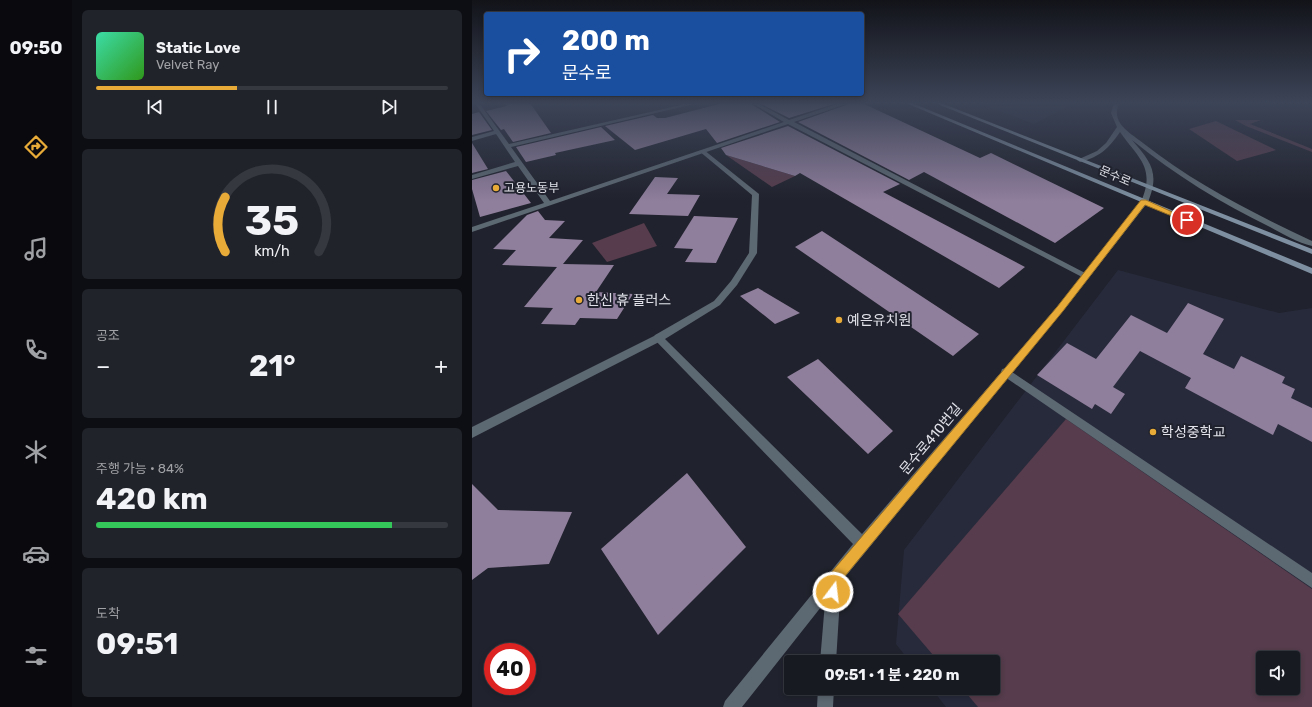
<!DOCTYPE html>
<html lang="ko">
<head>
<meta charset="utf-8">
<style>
	body { margin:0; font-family:Rubik,"Noto Sans KR",sans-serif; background:#21232a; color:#f1f3f6; height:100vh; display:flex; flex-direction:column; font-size:15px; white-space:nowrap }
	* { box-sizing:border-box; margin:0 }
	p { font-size:13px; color:#9fa1a5 }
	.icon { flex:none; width:22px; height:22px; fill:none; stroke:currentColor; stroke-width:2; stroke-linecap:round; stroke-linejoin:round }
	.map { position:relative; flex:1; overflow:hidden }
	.side { display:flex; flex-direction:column; gap:10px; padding:10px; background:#0d0e13; width:400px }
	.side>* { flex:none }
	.banner { position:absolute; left:12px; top:12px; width:380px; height:84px; border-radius:4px; box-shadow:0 2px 6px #0003,0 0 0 1px #363840; background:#1a4fa0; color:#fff; overflow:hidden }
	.buttons { position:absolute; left:784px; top:651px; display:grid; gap:8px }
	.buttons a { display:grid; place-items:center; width:44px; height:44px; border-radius:4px; background:#181a22; box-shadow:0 2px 6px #0003,0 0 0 1px #363840; font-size:20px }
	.speed { position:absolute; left:12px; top:643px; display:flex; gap:8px; font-size:20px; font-weight:700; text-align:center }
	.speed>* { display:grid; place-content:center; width:52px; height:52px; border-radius:50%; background:#181a22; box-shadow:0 2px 6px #0003,0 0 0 1px #363840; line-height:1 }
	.speed .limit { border:6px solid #d22; background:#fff; color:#111 }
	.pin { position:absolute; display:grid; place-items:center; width:34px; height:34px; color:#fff; margin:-17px; border:2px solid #fff; border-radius:50%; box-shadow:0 1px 4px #0007 }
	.me { position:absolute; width:44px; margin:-22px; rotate:15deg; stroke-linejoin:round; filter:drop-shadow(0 0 3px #0008) }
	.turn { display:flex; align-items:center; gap:14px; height:84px; padding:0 12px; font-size:18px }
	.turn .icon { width:52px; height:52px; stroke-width:2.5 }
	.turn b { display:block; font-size:28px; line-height:34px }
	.big { font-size:30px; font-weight:700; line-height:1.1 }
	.side .widget { flex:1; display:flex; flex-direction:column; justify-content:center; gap:6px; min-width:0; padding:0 14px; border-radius:6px; background:#21232a }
	.side .dial { align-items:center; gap:0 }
	.dial svg { height:104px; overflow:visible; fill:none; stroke:#363840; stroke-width:7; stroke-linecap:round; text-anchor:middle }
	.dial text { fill:#f1f3f6; stroke:none }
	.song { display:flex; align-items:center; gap:12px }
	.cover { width:48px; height:48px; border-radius:6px; background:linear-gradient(135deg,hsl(160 70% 55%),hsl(110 70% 35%)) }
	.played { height:4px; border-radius:2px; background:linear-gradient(90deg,#e8ab37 40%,#363840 40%) }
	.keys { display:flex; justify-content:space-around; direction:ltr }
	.heat { display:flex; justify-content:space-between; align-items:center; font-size:22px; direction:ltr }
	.charge { height:6px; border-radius:3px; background:linear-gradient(90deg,#34c759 84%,#363840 0) }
	.trip { position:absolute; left:312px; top:655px; width:216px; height:40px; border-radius:4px; background:#181a22; box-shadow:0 2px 6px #0003,0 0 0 1px #363840; font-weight:700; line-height:40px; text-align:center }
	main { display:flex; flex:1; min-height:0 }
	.tab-bar { display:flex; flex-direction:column; width:72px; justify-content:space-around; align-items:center; background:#0a0a0e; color:#9fa1a5 }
	.tab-bar .icon { width:28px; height:28px }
	.tab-bar .current { color:#e8ab37 }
	.tab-bar b { font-size:18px; color:#f1f3f6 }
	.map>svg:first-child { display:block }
	.built { fill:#272a3b; fill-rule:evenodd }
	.green { fill:#563c4c; fill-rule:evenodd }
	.building { fill:#8f7e9c }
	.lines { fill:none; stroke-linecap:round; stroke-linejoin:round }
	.minor { fill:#5c6872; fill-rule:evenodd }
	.tertiary { fill:#5c6872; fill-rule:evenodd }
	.secondary { fill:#7d8fa0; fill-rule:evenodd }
	.route { fill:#e8ab37; stroke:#976f24 }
	.poi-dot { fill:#e8ab37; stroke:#20222d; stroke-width:1.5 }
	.labels { text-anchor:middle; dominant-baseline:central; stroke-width:4; stroke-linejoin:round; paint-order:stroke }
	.far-street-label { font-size:12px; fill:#e0e1e9; stroke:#20222d }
	.far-poi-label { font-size:12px; fill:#e0e1e9; stroke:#20222d; text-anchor:start }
	.poi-label { font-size:14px; fill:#e0e1e9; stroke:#20222d; text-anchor:start }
	.street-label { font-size:14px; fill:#e0e1e9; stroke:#20222d }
</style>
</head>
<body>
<main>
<nav class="tab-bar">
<b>09:50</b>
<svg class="icon current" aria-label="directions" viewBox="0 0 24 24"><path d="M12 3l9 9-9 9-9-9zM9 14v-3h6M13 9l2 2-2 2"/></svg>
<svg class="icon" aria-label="music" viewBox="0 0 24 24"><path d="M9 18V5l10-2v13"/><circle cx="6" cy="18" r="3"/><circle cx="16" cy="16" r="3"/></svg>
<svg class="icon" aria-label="phone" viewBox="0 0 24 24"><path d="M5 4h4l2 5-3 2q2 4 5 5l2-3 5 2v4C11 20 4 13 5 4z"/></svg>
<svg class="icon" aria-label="climate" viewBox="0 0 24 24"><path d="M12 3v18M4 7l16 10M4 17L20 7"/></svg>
<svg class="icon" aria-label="car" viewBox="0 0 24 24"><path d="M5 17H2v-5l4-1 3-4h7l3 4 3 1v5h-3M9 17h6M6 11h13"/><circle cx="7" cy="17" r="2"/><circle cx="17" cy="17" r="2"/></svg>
<svg class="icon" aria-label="filters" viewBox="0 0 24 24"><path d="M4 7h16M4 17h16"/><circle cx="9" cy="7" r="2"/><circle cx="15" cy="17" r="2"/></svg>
</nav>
<section class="side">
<div class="widget">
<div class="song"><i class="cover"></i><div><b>Static Love</b><p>Velvet Ray</p></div></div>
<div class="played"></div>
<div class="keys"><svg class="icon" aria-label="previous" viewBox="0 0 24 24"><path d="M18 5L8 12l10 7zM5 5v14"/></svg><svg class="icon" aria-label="pause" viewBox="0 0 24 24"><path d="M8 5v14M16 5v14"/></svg><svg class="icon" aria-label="next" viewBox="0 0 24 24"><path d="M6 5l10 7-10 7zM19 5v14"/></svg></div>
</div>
<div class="widget dial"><svg viewBox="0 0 100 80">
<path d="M14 69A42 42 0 1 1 86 69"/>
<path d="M14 69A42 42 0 0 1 14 27" stroke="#e8ab37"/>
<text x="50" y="56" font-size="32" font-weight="700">35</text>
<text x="50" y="72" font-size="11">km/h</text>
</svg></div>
<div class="widget"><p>공조</p>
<div class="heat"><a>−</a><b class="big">21°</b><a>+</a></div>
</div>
<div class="widget"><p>주행 가능 · 84%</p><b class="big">420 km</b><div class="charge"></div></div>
<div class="widget"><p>도착</p><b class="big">09:51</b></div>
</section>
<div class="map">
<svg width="840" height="707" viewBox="0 0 840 707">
	<rect width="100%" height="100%" fill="#20222d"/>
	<!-- built -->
	<path class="built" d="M506,103H602L562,124Z
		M646,270L807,313L840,308V707H474L459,688H521V662H438L424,644L432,550ZM791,658H821V688H791Z"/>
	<!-- green -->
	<path class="green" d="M763,120H789L778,124L840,149V152L774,126Z
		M744,121L804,150L765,161L717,129Z
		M254,155L323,176L300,187Z
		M172,223L185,246L135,262L120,243Z
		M594,419L840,589V707H506L490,688H521V662H467L426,614ZM791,658H821V688H791Z"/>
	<!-- building -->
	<path class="building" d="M33,103H58L79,133L41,142L32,129L29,130L14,111L35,106Z
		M251,103H279V104L308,122L245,143L234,129L163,150L133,126L181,115L185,118H193Z
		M287,103H365L317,118Z
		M376,103H390L508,158L519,153L632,208L583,243L452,172L437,180L326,122L374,105Z
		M7,112L20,130L0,135V114Z
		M316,126L428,184L411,192L553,267L527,288L328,173L323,176L254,155L249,148Z
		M129,127L143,140L83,153L84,155L54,162L44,147Z
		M0,143L16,169L0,173Z
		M34,171L59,203L8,217L0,189V180Z
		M183,177L206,178L195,194L228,195L216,216L157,214Z
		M66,211L73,220L93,221L77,238L111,240L91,264L142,265L124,292L161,294L145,319L108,318L103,325L69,324L81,308L52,307L85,267L30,265L44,250L21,249L55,215Z
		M222,216L266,218L244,263L213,262L221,249L202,248Z
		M350,231L507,334L481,356L323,247Z
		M286,288L328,313L303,324L268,296Z
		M716,303L752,319L731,354L762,369L769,356L813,377L810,383L823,389L819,398L840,408V442L806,424L801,435L713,388L719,378L668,351L641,387L653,394L639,414L623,404L620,409L565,375L595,343L624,359L659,315L695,333Z
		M346,359L421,431L396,454L315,377Z
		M215,473L274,547L186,635L129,549Z
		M0,484L26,510L100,512L77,564L16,568L0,580Z"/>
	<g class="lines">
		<!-- minor -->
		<path class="minor" d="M3,103H7L37,144L218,103H226L39,147L78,201L312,122L280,103H285L317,120L368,103H374V104L322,122L617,275L616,277H610L316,124L0,232V227L72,203L46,166L0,179V175L43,162L24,134L0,141V137L22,131Z
			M186,334L191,338L189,341L0,438V427Z
			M534,368L840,573V588L530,375L529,372L530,369Z"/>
		<!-- tertiary -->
		<path class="tertiary" d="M642,103H647C644,111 644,116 648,123C653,131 665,138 671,143C723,184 781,213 840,241V246C826,243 811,234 798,227C749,203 703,175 660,140C679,162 688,173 676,202L591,311L369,582L364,662H348L353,602L270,707H251L253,701L381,544L181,338L183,335L242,301L259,281L277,253L280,195L227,151L232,150L287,194L285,253L265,285L248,305L193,339L390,534L585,307L669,202C684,167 666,158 648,132C637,148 628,157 608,162L605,160L625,151L634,143L645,127L639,113Z
			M346,688H362L361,707H345Z"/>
		<!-- secondary -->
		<path class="secondary" d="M434,103H440L840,268V274Z
			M463,103H469L840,249V254Z"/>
	</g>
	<!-- sky -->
	<linearGradient id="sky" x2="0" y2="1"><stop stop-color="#121319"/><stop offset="0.51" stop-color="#3c4457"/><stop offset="1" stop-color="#3c4457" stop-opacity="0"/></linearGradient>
	<rect width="840" height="201" fill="url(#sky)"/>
	<!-- route -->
	<path class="route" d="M669,200H674L718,220L712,221L673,205L591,311L369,581L366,597L361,599L357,597L355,592L358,574L585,307Z"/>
	<!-- markers -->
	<g class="poi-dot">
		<circle cx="24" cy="188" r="4"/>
		<circle cx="107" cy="300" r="4"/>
		<circle cx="367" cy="320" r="4"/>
		<circle cx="681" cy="432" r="4"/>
	</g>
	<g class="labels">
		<!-- far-street labels -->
		<g class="far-street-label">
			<text transform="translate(643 176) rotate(23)">문수로</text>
		</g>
		<!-- far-poi labels -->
		<g class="far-poi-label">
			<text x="32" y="188">고용노동부</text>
		</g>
		<!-- poi labels -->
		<g class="poi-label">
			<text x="115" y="300">한신 휴 플러스</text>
			<text x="375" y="320">예은유치원</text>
			<text x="689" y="432">학성중학교</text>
		</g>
		<!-- street labels -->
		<g class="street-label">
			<text transform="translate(459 439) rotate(-50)">문수로410번길</text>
		</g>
	</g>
</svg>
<div class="buttons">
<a><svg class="icon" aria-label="sound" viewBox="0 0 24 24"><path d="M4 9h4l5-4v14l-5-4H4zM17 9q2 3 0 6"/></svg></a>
</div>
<div class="speed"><div class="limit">40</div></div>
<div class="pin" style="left:715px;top:220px;background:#d93025"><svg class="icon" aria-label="arrive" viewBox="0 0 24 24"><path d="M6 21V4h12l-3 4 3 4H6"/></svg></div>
<svg class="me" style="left:361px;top:592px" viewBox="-20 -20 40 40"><circle r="17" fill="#e8ab37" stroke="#fff" stroke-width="3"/><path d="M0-11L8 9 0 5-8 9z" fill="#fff"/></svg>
<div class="trip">09:51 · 1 분 · 220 m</div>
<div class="banner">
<div class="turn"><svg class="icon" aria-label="right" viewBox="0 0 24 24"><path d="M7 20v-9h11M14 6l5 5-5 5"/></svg><div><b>200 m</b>문수로</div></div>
</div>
</div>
</main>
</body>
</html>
